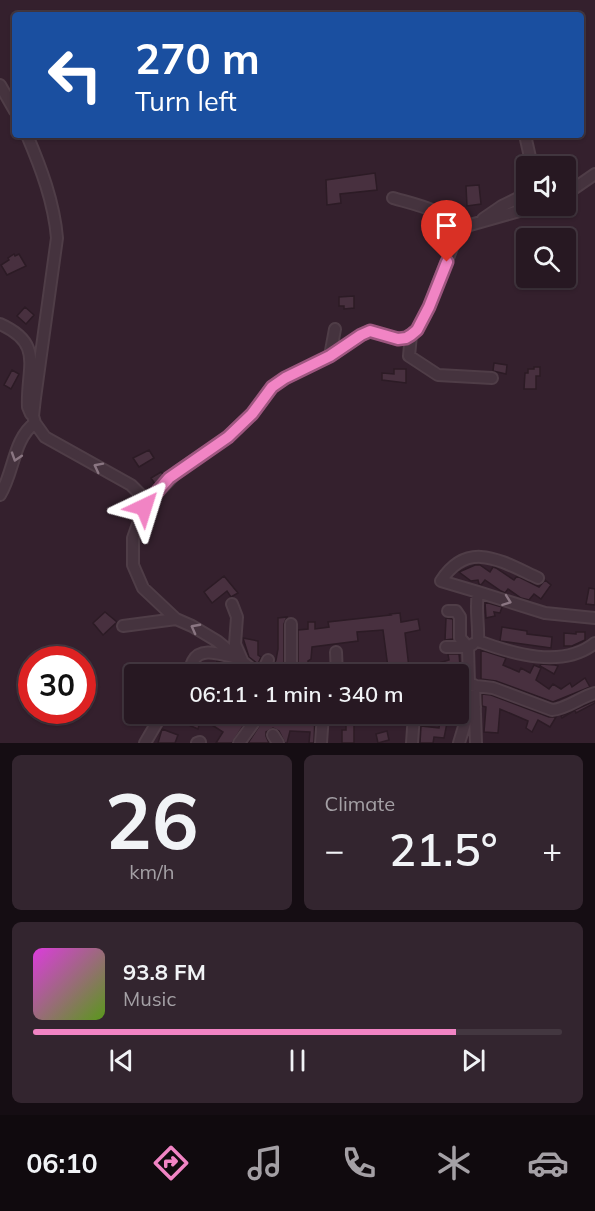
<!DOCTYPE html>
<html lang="en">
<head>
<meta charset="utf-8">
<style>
	body { margin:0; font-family:Mulish,sans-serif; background:#33252f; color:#f1f3f6; height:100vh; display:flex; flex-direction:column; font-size:22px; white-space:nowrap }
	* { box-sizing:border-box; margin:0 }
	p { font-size:20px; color:#a4a0a5 }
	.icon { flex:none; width:33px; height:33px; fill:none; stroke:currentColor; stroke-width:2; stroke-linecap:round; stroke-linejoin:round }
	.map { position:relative; height:743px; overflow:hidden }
	.panel { display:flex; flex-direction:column; gap:12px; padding:12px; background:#150d13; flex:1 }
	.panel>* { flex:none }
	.top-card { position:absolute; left:12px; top:12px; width:572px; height:126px; border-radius:6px; box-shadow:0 2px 4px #0004,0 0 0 2px #433740; background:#1a4fa0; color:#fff; overflow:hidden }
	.fabs { position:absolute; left:516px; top:156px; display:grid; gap:12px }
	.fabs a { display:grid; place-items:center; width:60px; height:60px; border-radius:6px; background:#271822; box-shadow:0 2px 4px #0004,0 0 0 2px #433740; font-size:30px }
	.speed { position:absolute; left:18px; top:646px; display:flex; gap:12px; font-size:30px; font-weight:700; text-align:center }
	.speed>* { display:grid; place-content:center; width:78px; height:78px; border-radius:50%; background:#271822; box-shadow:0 2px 4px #0004,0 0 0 2px #433740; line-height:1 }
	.speed .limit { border:9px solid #d22; background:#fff; color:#111 }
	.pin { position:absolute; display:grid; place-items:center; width:51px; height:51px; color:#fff; margin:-62px -26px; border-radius:50% 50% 50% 0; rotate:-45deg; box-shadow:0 0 6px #0007 }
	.pin .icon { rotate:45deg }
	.me { position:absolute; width:66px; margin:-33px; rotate:41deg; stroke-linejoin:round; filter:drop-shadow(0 0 4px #0008) }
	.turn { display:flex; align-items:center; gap:21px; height:126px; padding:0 24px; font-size:27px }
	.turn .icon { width:78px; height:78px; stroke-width:2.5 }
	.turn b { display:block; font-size:42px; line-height:51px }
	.big { font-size:45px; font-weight:600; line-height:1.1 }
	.panel .card { flex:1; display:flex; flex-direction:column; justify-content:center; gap:9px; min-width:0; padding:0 21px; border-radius:9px; background:#33252f }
	.panel .dial { align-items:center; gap:0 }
	.dial b { font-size:78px; line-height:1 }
	.song { display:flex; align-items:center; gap:18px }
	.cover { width:72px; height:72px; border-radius:9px; background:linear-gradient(135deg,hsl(300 70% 55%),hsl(90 70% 35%)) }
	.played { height:6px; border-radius:3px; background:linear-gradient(90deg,#f184c4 80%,#433740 80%) }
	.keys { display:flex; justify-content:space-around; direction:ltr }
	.heat { display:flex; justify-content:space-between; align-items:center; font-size:33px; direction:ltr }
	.panel .tiles { flex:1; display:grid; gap:12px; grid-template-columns:1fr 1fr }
	.card:last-child { grid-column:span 2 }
	.trip { position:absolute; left:124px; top:664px; width:345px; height:60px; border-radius:6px; background:#271822; box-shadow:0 2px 4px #0004,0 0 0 2px #433740; font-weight:600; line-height:60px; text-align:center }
	.dock { display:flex; height:96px; justify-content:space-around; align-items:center; background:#100a0e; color:#a4a0a5 }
	.dock .icon { width:42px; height:42px }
	.dock .on { color:#f184c4 }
	.dock b { font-size:27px; color:#f1f3f6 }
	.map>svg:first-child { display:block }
	.building { fill:#48303f; stroke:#2c1b25; stroke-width:1.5 }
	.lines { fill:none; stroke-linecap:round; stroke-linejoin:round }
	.minor-casing { stroke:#4f3d47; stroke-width:14 }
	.minor { stroke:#45333e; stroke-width:10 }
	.oneway { stroke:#8a7682 }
	.route-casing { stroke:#9d567f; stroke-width:15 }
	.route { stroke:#f184c4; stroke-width:10 }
</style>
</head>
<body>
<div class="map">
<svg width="595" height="743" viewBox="0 0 595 743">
	<rect width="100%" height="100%" fill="#34202d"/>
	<!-- building -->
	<path class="building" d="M375,173L377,190L340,194L341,203L327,205L326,180Z
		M479,185L481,204L467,206L466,186Z
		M14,254L15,256L19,254L26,266L7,275L1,265L9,260L8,258Z
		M354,296V308L344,309V306H339V297Z
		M25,307L34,315L26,324L17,316Z
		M494,363L507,365L506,374L493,371Z
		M534,367H540V376H536V389H524L525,373H528V369H534Z
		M394,369H406V383L382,380V373L394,374Z
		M12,370L19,374L11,389L4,385Z
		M149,450L154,458L139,467L133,458Z
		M161,472L164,475L155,484L151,478Z
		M475,565H480L490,572L493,567L496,568L514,580L517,576L539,587L545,580L551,585L541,599L534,594L529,600L521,598L508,589L505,593L501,591L485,580L481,585L479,584L478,580L471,581L459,572Z
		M224,576L238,593L231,597L227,591L212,603L204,592Z
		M589,588L595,589V605L586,604Z
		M485,602L502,607L500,613L494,612L495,616L486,618Z
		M105,612L117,622L103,635L93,623Z
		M400,613L401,622L418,619L420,630L405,633L409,668L421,666L422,668L449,660L448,654H459L461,677L459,675H389L383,630L357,632L358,641L312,647L311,659L308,661V675H298V630L308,629V622H315V629L329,627L328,622L391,615L390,614Z
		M287,617L284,624V675H269L276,660L278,649V618Z
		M446,618L453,619V639L445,640Z
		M502,627L527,631V634L552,637L551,648L500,641Z
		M576,632H585V640L572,646H564V633L576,634Z
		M243,638L258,641V655L261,657L258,664L249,657Z
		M481,650L506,658L503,665L519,672L521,668L530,673L534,665L541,668L536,680L549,689L553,684L561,689L570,683L572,687L585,678L590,687L553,702L496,681L481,679Z
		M217,661L234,664L231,675L214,670Z
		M541,664L555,665L558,666L554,674L540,666Z
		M459,692H467V698L459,717Z
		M482,694L491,695L549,717H556L550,727L538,720L532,732L526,728L528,721L500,709L498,733L484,732L486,707L482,706Z
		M595,701V703L576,713L575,710L562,718L561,716Z
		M181,714H202L198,729L179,721Z
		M232,714H251L232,743H216L223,732L212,725L219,716L227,721Z
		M267,714H315L314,743H309L310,732L290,731L287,743H285L279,731L273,728L266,732V736L269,743H248Z
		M346,714H354V743H342V730H346Z
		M440,722L447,723L444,738L434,737L433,743H420L421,726L439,728Z
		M162,729L178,735L175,743H158Z
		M387,731L389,740L378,743L376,734Z"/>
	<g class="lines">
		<!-- minor casing -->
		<g class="minor-casing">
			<path id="minor" d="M0,85L15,111
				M27,135C41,168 54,202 57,238L35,398L33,416L35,423L45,437L131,485L141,495L144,507L133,538V565L143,588L176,619L192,626L217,641L259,675
				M525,135L532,166
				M566,194L595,174
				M393,198C417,205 445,210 461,231
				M483,219L502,206L526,194
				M0,324C45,344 26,368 28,407L31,414
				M411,335L409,356L438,375L492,378
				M330,356L335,329
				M0,495C14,473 13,439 35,423
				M144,507L178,471L228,437L252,414L272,387L285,378L330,356L361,335L370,331L398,339L406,338L417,330L429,307L455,240L461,231L470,225L537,206
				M478,592L441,581C468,539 501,561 538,578
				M232,604L237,617L235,644L242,660
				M291,624V675
				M123,626L176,619
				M478,641C479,623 475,610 478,592L545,613L595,618
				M478,641C513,654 563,669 595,643
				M446,647H468L460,638V617L456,611H448
				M336,652L337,675
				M188,675C190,671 191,665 193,661C201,646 222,655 234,657
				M261,675L268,660
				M459,684L493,688L552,710C567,709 580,697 595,693
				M469,684L468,647L473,644
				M474,685L476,743
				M273,735L278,743
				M145,743L162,714
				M197,743L200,742
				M239,743L260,714
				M321,743L323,714
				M412,743L414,714
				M459,743L469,710L475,707"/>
		</g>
		<!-- minor -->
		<use href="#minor" class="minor"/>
	</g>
	<!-- one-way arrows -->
	<defs><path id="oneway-chevron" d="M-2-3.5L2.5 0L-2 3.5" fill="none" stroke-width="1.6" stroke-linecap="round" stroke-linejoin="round" transform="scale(1.5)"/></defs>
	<g class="oneway">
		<use href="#oneway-chevron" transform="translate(16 457) rotate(108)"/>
		<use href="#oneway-chevron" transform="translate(98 467) rotate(-153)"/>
		<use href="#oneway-chevron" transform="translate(507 601) rotate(20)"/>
		<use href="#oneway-chevron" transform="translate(195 628) rotate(-152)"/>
	</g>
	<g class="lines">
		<!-- route casing -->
		<g class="route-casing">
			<path id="route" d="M144,507L169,478L228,437L252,414L272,387L285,378L330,356L361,335L370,331L398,339L406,338L411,335L417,330L429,307L447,262"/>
		</g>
		<!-- route -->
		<use href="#route" class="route"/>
	</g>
</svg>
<div class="fabs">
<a><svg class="icon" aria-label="sound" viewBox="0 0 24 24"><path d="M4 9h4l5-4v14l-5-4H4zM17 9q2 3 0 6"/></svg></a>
<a><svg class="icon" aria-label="search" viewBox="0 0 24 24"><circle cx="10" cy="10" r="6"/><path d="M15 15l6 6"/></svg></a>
</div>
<div class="speed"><div class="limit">30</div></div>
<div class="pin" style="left:447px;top:262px;background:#d93025"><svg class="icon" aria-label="arrive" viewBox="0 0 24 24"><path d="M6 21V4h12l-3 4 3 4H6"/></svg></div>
<svg class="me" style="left:144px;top:507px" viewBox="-20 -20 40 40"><path d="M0-17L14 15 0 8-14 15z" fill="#f184c4" stroke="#fff" stroke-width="4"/></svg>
<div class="trip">06:11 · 1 min · 340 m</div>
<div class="top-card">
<div class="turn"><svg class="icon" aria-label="left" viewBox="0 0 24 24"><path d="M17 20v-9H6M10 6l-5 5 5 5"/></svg><div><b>270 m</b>Turn left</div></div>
</div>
</div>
<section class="panel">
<div class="tiles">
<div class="card dial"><b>26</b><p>km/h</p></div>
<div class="card"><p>Climate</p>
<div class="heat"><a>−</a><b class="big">21.5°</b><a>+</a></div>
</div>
<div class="card">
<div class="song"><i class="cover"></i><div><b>93.8 FM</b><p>Music</p></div></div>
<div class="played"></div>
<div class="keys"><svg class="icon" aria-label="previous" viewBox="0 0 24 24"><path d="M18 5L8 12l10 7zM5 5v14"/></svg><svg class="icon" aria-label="pause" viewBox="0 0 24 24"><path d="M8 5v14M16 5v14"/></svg><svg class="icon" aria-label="next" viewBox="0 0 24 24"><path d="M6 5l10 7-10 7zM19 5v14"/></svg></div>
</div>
</div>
</section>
<nav class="dock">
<b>06:10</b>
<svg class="icon on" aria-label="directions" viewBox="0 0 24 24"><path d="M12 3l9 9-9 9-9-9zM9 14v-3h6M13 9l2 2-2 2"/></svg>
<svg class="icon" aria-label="music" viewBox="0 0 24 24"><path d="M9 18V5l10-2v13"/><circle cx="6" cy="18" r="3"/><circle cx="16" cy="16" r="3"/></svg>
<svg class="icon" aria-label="phone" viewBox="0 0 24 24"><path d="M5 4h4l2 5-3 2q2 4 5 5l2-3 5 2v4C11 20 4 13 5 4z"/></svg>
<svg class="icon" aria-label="climate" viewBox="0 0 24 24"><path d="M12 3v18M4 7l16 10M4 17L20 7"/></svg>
<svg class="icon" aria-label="car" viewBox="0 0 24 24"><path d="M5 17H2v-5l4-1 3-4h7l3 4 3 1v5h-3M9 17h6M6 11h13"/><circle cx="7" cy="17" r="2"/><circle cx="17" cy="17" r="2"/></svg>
</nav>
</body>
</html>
